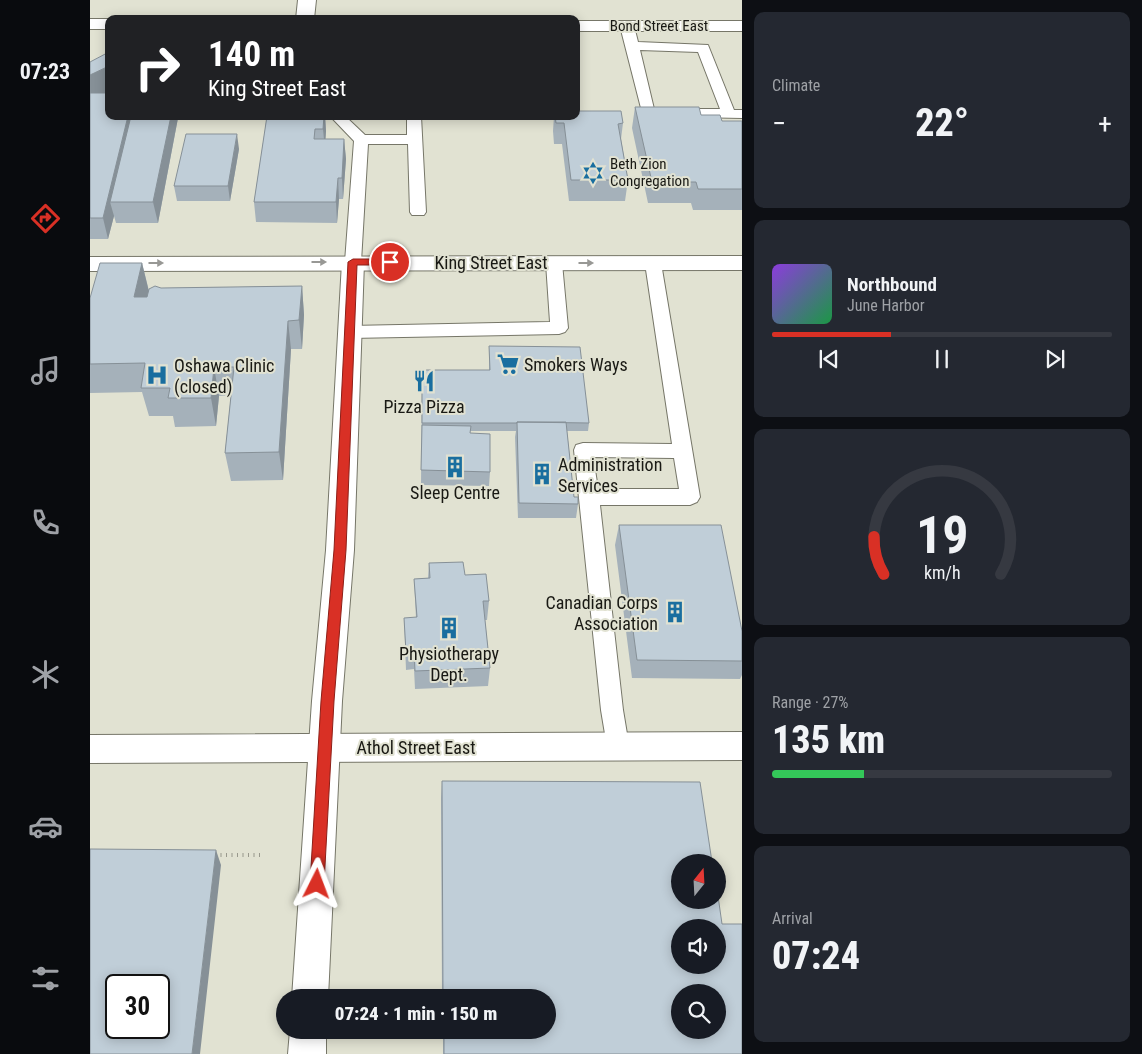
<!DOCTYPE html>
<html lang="en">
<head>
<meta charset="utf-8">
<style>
	body { margin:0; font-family:"Roboto Condensed",sans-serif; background:#242831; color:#f1f3f6; height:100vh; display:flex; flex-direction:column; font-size:19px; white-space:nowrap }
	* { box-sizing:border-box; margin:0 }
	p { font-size:16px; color:#9ea1a6 }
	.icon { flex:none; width:28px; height:28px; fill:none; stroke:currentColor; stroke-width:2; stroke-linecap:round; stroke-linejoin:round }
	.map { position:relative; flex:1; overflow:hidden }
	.side { display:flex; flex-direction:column; gap:12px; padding:12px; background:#0d0f14; width:400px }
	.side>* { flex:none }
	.hud { position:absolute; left:15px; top:15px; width:475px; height:105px; border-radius:10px; box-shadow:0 2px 12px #0003; background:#202124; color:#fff; overflow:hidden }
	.needle { width:32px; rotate:18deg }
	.fabs { position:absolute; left:581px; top:854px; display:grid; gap:10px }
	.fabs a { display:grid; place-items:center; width:55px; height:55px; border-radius:50%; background:#171b24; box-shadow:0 2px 12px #0003; font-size:25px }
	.speed { position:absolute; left:15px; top:974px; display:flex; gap:10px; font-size:25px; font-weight:700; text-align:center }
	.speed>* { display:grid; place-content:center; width:65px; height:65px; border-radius:50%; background:#171b24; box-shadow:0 2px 12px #0003; line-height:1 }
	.speed .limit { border:2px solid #111; border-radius:8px; background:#fff; color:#111 }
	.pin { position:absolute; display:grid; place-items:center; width:42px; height:42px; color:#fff; margin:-21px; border:2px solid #fff; border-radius:50%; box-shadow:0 1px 5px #0007 }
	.me { position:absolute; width:55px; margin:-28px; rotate:3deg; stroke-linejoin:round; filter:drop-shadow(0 0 4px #0008) }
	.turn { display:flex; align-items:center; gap:18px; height:105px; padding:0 20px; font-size:22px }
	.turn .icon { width:65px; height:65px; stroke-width:2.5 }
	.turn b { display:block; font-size:35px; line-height:42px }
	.big { font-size:38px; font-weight:800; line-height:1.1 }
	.side .tile { flex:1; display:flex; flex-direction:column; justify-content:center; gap:8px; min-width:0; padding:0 18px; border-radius:10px; background:#242831 }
	.side .dial { align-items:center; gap:0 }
	.dial svg { height:130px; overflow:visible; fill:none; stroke:#363941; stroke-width:7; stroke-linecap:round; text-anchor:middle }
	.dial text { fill:#f1f3f6; stroke:none }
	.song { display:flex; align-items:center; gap:15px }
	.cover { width:60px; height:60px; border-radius:8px; background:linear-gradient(135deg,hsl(270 70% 55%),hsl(140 70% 35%)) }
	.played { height:5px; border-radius:2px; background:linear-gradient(90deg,#d93025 35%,#363941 35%) }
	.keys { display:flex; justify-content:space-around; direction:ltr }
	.heat { display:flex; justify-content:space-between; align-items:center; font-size:28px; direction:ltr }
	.charge { height:8px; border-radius:4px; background:linear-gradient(90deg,#34c759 27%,#363941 0) }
	.trip { position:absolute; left:186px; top:989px; width:280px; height:50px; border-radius:25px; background:#171b24; box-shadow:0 2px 12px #0003; font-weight:800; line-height:50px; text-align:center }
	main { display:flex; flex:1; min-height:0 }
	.tab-bar { display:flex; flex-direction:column; width:90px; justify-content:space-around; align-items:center; background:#090b0e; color:#9ea1a6 }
	.tab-bar .icon { width:35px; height:35px }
	.tab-bar .on { color:#d93025 }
	.tab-bar b { font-size:22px; color:#f1f3f6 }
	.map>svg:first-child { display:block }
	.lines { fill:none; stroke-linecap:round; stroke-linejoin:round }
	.lane-casing { stroke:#767668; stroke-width:2 }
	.street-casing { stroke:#767668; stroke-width:2 }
	.secondary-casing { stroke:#767668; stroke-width:2 }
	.primary-casing { stroke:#767668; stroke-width:2 }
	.path { stroke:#98988c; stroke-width:4; stroke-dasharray:1 4.5; stroke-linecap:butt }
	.lane { fill:#fff; fill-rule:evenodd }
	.street { fill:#fff; fill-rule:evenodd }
	.secondary { fill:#fff; fill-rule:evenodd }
	.primary { fill:#fff; fill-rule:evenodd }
	.wall { fill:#a5b1ba }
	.shaded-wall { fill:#869097 }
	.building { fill:#c0ced8; stroke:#869097; fill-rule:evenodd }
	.oneway { fill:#989895 }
	.route { fill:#d93025; stroke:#8d1f18 }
	.labels { text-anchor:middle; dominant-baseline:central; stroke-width:4; stroke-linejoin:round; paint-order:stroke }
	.far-street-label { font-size:15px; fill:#191914; stroke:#e1e2d2 }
	.far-poi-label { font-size:15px; fill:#191914; stroke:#e1e2d2; text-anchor:start }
	.street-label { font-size:18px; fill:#191914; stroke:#e1e2d2 }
	.poi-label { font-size:18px; fill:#191914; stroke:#e1e2d2; text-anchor:start }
</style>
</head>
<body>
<main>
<nav class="tab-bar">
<b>07:23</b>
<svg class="icon on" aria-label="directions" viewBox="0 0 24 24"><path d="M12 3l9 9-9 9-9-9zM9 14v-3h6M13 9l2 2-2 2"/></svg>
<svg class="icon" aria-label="music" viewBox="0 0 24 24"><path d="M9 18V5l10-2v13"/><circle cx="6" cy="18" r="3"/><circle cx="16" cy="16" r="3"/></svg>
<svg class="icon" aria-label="phone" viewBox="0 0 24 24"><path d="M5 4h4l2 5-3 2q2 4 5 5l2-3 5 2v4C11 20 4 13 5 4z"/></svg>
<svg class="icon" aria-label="climate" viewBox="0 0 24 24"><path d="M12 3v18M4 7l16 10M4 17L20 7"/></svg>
<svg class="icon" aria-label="car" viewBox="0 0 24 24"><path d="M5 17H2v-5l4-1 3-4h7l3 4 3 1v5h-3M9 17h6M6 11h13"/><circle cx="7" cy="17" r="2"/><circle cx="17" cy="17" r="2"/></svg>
<svg class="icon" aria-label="filters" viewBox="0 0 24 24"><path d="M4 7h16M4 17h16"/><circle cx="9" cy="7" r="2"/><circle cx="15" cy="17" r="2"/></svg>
</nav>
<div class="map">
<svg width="652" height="1054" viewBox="0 0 652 1054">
	<rect width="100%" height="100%" fill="#e1e2d2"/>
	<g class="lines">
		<!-- lane casing -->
		<g class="lane-casing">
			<path id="lane" d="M537,22L544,26L548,42L618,45L644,110H652V118L553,116L530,26ZM550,50L608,52L630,109H564Z
				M240,116H255L275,135H317V116H331L336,212L334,215H322L320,212L318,144H278L271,262L269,266L263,267L257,266L255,262L264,141Z
				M464,258L470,259L472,263L478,328L475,332L469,334L260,338L254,336L251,332L254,328L260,326L460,322L456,263L458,259Z
				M563,258L569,259L571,263L610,497L607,502L600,505H510L533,710L539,746L536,753L528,756L520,753L517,746L511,710L484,450L486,445L493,443L582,444L555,263L557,259ZM503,457L584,458L589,489H508Z"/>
		</g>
		<!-- street casing -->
		<g class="street-casing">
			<path id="street" d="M208,0H226L224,19H206Z
				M263,255L271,257L274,262L264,550L252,701L238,998H202L222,701L236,550L252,262L255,257Z
				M200,1030H236V1054H198Z"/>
		</g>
		<!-- secondary casing -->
		<g class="secondary-casing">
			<path id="secondary" d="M652,732V760L0,763V735Z"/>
		</g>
		<!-- primary casing -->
		<g class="primary-casing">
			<path id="primary" d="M0,19H20L19,29H0Z
				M486,21H652V31H486Z
				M652,256V270L0,271V257Z"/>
		</g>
		<!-- path -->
		<path class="path" d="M125,855H172"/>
		<!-- lane -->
		<use href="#lane" class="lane"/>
		<!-- street -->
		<use href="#street" class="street"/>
		<!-- secondary -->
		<use href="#secondary" class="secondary"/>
		<!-- primary -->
		<use href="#primary" class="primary"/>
	</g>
	<!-- wall -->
	<path class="wall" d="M0,62L19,116H88V118L68,223H26L24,216L18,239H0Z
		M545,107L611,115L632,121H652V210H603L601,203H558L542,128Z
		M177,116H235L236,131L235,139H254L256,159L253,199H249L247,223L166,222L164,202Z
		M464,116H486L533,123L531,139L538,180L535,201H479L472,144H464L463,131Z
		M149,149L140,201H87L84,186Z
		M52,263L59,291L71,288L212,286L214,315L212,349H201L193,480L141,481L135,453L141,395L129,396L126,426L85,427L83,416H59L52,392L0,393V298Z
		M399,346L499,423L498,431H477L484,497L488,504L486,518H428L425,437L426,431H380V433L400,472L399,486L331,485L332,370H399Z
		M529,525L652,631V675L650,679L542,678L525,545Z
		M339,563L375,575L399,601L397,620H395L400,668L398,686L325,689L324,669L316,670L314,618H326L324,579L338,578Z
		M352,781L632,924L652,1054H353V1030H458V998H352L351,798Z"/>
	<!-- shaded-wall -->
	<path class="shaded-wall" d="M19,66V98L0,107V75Z
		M38,116H48L20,202L24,216L18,239L13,218Z
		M81,116H88V118L68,223L63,202Z
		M234,116H235L236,131L235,150L233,129Z
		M147,134L149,149L140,201L138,186Z
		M254,139L256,159L253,199L252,178Z
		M248,178L249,199L247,223L246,202Z
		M52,263L59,292L51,325L44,297Z
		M212,286L214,315L212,349L209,320Z
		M198,321L201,349L193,480L189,452Z
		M124,367L129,396L126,426L121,398Z
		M126,850L131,865L110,1054H102Z"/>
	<!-- building -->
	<path class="building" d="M19,52V66L0,75V62Z
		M0,93H19V116H38L13,218H0Z
		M545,107H609L611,115H630L632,121H652V189H608L606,182H562Z
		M486,111H531L533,123L528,124L538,180H481L474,123H466L465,116H486Z
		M41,116H81L63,202H20Z
		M177,116H234L233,129H225L224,139H254L252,178H248L246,202H164Z
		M96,134H147L138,186H84Z
		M10,263H52L44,297H57L59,289L65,286L71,288L212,286L209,320L198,321L189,452L135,453L144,367H124L121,398H78L80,388H51L55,363L0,364V298Z
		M399,346L490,347L499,423L427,422V423H332V370H400Z
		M427,422H476L484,497H488V504L429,503Z
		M332,425L381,426L380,433L400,434V472L331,470Z
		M529,525H631L652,631V661L547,660Z
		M373,562L375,575L396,574L399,601H393L400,668L325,671L324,651L316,652L314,618L327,617L324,579L340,578L339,563Z
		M352,781L610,782L622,862H590V900H628V896L632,924H652V1054H354V1030H458V998H353ZM590,928H628V965H590ZM590,992H628V1030H590Z
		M0,849L126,850L102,1054H0ZM26,985H69V1028H26Z"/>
	<!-- one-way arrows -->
	<defs><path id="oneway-solid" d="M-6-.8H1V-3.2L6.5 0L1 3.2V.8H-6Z" transform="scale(1.25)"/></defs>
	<g class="oneway">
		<use href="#oneway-solid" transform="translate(229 262)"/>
		<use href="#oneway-solid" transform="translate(66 263)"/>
		<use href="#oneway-solid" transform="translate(496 263)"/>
	</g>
	<!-- route -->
	<path class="route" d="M263,259H300L305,262L300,265H267L256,550L244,701L234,884L232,889L227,891L222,889L220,884L231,701L244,550L258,262Z"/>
	<!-- icons -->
	<defs>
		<g id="synagogue-bare" transform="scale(1.725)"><path d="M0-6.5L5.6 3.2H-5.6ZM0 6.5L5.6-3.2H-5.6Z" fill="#196e9f" stroke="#e1e2d2" stroke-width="2.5" paint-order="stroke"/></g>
		<g id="supermarket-bare" transform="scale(1.725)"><path d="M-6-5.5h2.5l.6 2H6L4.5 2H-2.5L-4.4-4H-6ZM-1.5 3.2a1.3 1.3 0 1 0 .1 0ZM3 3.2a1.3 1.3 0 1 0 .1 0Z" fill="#196e9f" stroke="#e1e2d2" stroke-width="2.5" paint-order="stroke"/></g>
		<g id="hospital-bare" transform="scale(1.725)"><path d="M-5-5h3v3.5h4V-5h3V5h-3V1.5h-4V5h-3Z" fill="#196e9f" stroke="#e1e2d2" stroke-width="2.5" paint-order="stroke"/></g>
		<g id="restaurant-bare" transform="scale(1.725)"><path d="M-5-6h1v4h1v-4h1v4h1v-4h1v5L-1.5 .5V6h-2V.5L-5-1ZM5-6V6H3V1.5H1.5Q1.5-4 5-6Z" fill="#196e9f" stroke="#e1e2d2" stroke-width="2.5" paint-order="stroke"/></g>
		<g id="building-bare" transform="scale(1.725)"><path d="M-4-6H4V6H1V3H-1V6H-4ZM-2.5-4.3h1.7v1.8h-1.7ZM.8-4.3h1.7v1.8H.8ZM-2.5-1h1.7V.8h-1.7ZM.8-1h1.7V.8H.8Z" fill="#196e9f" stroke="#e1e2d2" stroke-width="2.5" paint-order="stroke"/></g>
	</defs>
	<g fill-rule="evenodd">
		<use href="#synagogue-bare" x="503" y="173"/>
		<use href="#supermarket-bare" x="418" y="364"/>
		<use href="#hospital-bare" x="67" y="375"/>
		<use href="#restaurant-bare" x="334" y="381"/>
		<use href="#building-bare" x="365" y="467"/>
		<use href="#building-bare" x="452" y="474"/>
		<use href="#building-bare" x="585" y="612"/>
		<use href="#building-bare" x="359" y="628"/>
	</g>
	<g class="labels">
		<!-- far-street labels -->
		<g class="far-street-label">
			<text x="569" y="26">Bond Street East</text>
		</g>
		<!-- far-poi labels -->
		<g class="far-poi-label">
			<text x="520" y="164">Beth Zion<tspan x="520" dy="17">Congregation</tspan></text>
		</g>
		<!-- street labels -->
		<g class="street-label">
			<text x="401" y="262">King Street East</text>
			<text x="326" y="747">Athol Street East</text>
		</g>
		<!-- poi labels -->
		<g class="poi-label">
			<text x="434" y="364">Smokers Ways</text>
			<text x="84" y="365">Oshawa Clinic<tspan x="84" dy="21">(closed)</tspan></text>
			<text x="334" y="406" text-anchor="middle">Pizza Pizza</text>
			<text x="468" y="464">Administration<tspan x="468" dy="21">Services</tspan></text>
			<text x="365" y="492" text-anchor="middle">Sleep Centre</text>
			<text x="568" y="602" text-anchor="end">Canadian Corps<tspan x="568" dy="21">Association</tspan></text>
			<text x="359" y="653" text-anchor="middle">Physiotherapy<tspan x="359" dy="21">Dept.</tspan></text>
		</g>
	</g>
</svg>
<div class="fabs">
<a><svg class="needle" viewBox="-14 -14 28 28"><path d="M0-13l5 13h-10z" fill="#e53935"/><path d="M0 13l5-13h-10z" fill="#9ea1a6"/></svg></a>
<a><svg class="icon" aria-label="sound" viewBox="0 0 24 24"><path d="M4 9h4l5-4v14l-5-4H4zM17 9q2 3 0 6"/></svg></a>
<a><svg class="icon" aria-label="search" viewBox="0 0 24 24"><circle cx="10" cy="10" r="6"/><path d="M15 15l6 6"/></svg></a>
</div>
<div class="speed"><div class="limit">30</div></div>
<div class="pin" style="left:300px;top:262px;background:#d93025"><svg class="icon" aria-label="arrive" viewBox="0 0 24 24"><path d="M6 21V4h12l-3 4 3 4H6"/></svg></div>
<svg class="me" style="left:227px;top:884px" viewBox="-20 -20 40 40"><path d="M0-17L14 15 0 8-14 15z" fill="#d93025" stroke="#fff" stroke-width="4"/></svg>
<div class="trip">07:24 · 1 min · 150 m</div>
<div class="hud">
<div class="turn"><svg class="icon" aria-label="right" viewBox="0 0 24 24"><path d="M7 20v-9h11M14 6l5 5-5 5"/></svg><div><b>140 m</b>King Street East</div></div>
</div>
</div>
<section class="side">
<div class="tile"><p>Climate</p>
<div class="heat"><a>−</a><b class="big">22°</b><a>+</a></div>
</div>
<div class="tile">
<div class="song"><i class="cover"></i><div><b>Northbound</b><p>June Harbor</p></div></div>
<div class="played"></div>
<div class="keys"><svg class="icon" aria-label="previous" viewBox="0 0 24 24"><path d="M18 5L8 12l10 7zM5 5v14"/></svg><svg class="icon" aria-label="pause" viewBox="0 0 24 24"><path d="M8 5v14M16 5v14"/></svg><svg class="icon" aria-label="next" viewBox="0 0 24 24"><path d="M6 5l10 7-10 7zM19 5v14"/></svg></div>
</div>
<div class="tile dial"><svg viewBox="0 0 100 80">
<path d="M14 69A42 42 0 1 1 86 69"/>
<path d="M14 69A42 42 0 0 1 8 46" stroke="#d93025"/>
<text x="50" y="56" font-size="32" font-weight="700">19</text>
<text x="50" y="72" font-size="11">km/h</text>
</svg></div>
<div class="tile"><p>Range · 27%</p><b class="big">135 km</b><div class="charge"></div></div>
<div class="tile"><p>Arrival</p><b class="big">07:24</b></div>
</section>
</main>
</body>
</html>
